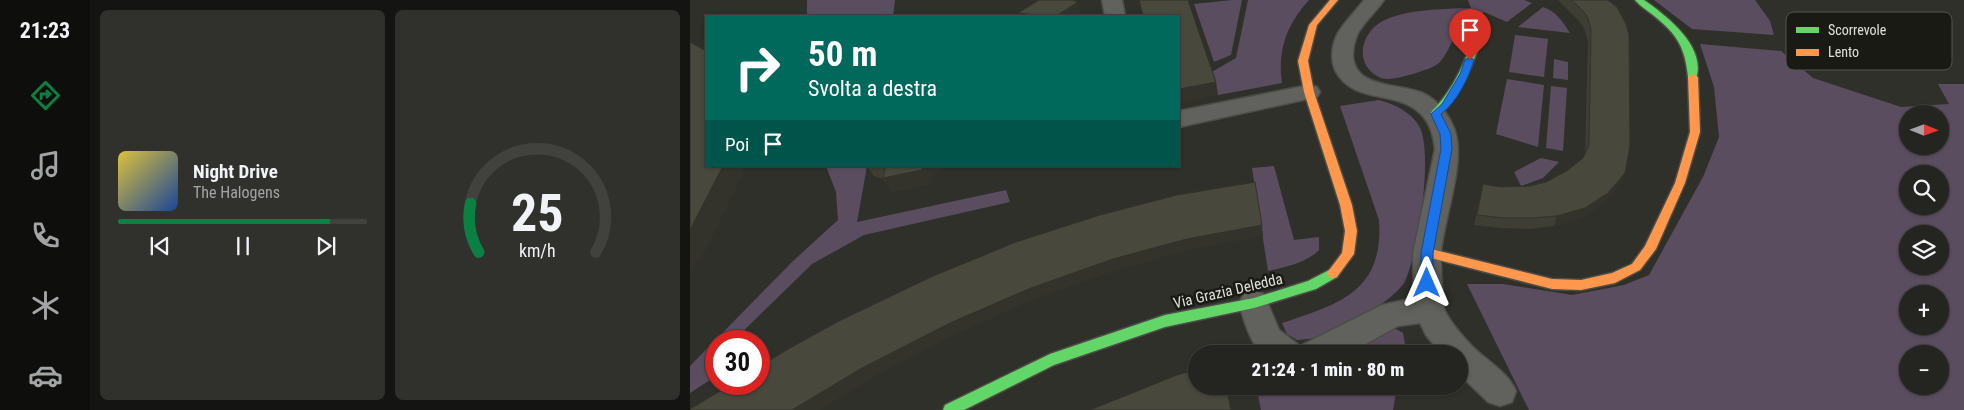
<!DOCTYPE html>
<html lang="it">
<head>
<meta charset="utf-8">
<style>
	body { margin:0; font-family:"Roboto Condensed",sans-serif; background:#30302d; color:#f1f3f6; height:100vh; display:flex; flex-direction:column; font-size:19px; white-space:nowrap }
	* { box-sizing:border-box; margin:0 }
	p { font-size:16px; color:#a3a4a5 }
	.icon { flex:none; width:28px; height:28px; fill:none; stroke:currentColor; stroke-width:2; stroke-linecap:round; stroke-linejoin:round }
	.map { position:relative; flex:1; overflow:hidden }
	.side { display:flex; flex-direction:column; gap:10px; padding:10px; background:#141412; width:600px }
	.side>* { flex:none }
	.top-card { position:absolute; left:15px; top:15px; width:475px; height:152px; border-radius:0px; box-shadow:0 1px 4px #0004,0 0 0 1px #41413e; background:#00695c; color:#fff; overflow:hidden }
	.needle { width:32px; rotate:91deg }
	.controls { position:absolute; left:1209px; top:105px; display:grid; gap:10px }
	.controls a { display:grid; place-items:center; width:50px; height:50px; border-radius:50%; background:#242420; box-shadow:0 1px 4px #0004,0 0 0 1px #41413e; font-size:25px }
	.speed { position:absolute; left:15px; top:330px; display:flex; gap:10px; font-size:25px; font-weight:700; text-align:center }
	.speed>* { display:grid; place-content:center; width:65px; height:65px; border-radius:50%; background:#242420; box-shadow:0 1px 4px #0004,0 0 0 1px #41413e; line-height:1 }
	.speed .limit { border:8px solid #d22; background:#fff; color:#111 }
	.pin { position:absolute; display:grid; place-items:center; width:42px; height:42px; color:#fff; margin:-51px -21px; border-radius:50% 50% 50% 0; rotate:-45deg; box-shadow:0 0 5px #0007 }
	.pin .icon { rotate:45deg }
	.me { position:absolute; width:55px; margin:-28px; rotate:0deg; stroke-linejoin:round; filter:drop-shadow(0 0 4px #0008) }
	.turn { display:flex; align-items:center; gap:18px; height:105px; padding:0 20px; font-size:22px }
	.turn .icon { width:65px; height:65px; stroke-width:2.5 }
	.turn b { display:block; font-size:35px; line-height:42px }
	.then { display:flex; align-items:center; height:48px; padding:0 20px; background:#0003; gap:10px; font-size:19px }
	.side .card { flex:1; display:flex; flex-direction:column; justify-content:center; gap:8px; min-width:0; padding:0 18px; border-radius:8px; background:#30302d }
	.side .dial { align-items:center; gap:0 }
	.dial svg { height:130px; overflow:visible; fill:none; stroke:#41413e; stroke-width:7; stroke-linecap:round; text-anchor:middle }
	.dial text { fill:#f1f3f6; stroke:none }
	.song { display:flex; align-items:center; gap:15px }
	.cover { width:60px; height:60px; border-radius:8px; background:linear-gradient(135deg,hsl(50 70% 55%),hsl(220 70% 35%)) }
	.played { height:5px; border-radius:2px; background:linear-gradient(90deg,#0b8043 85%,#41413e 85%) }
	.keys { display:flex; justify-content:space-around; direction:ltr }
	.side .tiles { flex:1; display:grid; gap:10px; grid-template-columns:repeat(2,1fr) }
	.trip { position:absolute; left:498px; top:345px; width:280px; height:50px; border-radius:25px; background:#242420; box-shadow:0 1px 4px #0004,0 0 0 1px #41413e; font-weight:800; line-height:50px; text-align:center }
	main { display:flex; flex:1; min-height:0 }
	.dock { display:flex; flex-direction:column; width:90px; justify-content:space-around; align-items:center; background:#0e0e0d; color:#a3a4a5 }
	.dock .icon { width:35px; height:35px }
	.dock .selected { color:#0b8043 }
	.dock b { font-size:22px; color:#f1f3f6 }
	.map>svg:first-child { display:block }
	.green { fill:#5b4d60; fill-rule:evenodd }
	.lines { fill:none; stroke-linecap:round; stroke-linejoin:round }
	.street-casing { stroke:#4d4c47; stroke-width:3 }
	.fast-casing { stroke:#4d4c47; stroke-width:3 }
	.slow-casing { stroke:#4d4c47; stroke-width:3 }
	.street { fill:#61615d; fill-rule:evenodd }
	.fast { fill:#63d668; fill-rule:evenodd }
	.slow { fill:#ff974d; fill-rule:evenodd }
	.wall { fill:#3f3e34 }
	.shaded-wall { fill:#33322b }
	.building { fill:#49483d; stroke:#33322b }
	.route { fill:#1a73e8; stroke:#114b97 }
	.labels { text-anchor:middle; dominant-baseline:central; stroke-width:5; stroke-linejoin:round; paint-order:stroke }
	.street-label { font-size:15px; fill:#e0e0d9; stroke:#1a1a15 }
	.key { fill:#1a1a15; stroke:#555550; stroke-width:1 }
	.key-label { font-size:14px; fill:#e0e0d9 }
</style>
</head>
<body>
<main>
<nav class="dock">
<b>21:23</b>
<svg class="icon selected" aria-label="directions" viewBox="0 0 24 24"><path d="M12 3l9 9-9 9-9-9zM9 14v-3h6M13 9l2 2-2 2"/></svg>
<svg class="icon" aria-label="music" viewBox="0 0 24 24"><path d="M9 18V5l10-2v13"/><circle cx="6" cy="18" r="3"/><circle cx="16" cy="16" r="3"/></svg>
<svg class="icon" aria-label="phone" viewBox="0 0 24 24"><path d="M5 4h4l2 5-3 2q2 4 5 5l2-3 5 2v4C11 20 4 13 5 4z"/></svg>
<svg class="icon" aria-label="climate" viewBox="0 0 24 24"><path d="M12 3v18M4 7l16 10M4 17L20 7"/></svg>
<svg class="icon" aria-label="car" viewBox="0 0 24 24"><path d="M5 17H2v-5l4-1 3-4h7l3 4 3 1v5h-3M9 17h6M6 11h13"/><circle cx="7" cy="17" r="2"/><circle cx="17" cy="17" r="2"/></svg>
</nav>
<section class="side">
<div class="tiles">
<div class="card">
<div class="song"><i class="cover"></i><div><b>Night Drive</b><p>The Halogens</p></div></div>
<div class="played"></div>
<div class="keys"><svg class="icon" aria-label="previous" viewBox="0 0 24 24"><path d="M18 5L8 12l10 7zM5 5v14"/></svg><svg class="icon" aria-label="pause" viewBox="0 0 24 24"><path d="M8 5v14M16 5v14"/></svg><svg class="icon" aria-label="next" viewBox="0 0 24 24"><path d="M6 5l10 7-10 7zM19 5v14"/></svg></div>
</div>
<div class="card dial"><svg viewBox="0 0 100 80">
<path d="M14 69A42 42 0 1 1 86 69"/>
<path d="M14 69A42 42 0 0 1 9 39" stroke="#0b8043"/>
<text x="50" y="56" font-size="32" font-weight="700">25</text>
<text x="50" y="72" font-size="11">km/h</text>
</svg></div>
</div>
</section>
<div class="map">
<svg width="1274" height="410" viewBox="0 0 1274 410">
	<rect width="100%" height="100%" fill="#30302b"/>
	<!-- green -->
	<path class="green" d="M117,0H205L203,16H117Z
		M542,0H552L541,55L524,62L504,4Z
		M558,0H619C597,24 587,50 592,83L528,95L520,73L546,58Z
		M778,0H834L842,3L817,22L794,12L790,16L773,18C766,31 760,50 750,62C744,68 734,70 726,73C715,76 699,82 689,77C666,66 669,38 688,24C710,9 754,9 781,8Z
		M964,0H1065L1080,21L1084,35L1002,29Z
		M853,7C867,12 872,21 880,33L828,27Z
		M825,35L858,39L854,77L819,72Z
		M1010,44L1091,51L1123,78L1211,107L1259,104L1248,84H1274V410H839L777,284H813L882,295L934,285L959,275L1013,177L1029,137L1024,87ZM1218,114H1250V146H1218ZM1218,174H1250V206H1218ZM1218,234H1250V266H1218ZM1218,294H1250V326H1218ZM1218,354H1250V386H1218Z
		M864,59L878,62V80L863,78Z
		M817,79L854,85L848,147L806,134Z
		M861,86L877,88L873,151L856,148Z
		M689,100C704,104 721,112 729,126C744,151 728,254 715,281C706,300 650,330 630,337C623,339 614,339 607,340L597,334L592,323C650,304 694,291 689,220L650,106Z
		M851,158L869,162L853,178L831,186L824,172Z
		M136,166H177L167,222L316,190L320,202L174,235L122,264L47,337L49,341H26V376L0,393V366L103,261L148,220L146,192Z
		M584,166L604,240L629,237V250C616,263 596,267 578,271L562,168Z
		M706,329L713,333L715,344L713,354H664L691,332Z
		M566,386H707L703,410H571Z"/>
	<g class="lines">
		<!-- street casing -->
		<g class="street-casing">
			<path id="street" d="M412,0H432L435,16H415Z
				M674,0H694C686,12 675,21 668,33C665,40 663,47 663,55C664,89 709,83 733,93C747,100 757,112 763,126C778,157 754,217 751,252C750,271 753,291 754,309C760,322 772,336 783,347C797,361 818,372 826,391L822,402L810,406L798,402L769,374V354H751L736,335L730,323L708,326L658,354H572C559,340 554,321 549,303L554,294L564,291L574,294L589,330L610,346L692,305L724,298L723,253L745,149C743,133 739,119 725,109C700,91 662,103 645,70C640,58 642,44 648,33C655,21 666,11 674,0Z
				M619,85L627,87L630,92L627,97L489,127V111Z"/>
		</g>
		<!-- fast casing -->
		<g class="fast-casing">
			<path id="fast" d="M945,0H954C977,16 1017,47 1006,79L1003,80L998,77C995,47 987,34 963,15C957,10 950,6 945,0Z
				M790,28L794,31C784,63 773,91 750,115H742L741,113L742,111C765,88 775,61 786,31Z
				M643,268L647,269L649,273L647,277L626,289L564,308L475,327L364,365L274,410H253L255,405L360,354L475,315L564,298L618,281Z"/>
		</g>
		<!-- slow casing -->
		<g class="slow-casing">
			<path id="slow" d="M640,0H648L627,25L618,61L624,92L662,205L667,231L664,254L647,277L643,278L639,277L637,273L652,253L655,231L650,205L614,92L608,61L619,25Z
				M1003,74L1008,77L1010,132L995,183L966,249L950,270L925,283L891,290L862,289L733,256L731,253L733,250L737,248L862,279L891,280L922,273L942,264L955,246L985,183L1000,132L998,77Z"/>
		</g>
		<!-- street -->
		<use href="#street" class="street"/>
		<!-- fast -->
		<use href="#fast" class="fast"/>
		<!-- slow -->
		<use href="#slow" class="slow"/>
	</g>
	<!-- wall -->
	<path class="wall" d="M868,0H918L935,173L930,183L914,203L891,218L864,226L839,229L811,228L784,225L793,184L811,187L840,186L856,182L878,170L893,158L895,154L898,41L894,28L889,21Z
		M391,12L385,16H330L328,13Z
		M177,166H254L242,176L240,184L202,192L193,179L184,176Z"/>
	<!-- shaded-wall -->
	<path class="shaded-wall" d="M388,2L391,12L385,16H366Z
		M526,82L528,95L489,103V89Z
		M33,166H53L52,176L15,252L0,269V230Z
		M233,166H254L242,176L240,184L202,192L193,178Z
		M935,173L930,183L914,203L891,218L864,226L867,216Z
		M572,225L573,236L499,250L427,270L347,298L268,333L182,378L130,410H102L172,368L260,323L341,288L423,259L497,239Z"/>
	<!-- building -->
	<path class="building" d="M349,0H383L388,2L366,16H357L328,13Z
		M449,0H498L526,82L489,89V16H453Z
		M881,0H918L927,7L936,24L939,35L940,145L935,173L918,193L895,208L867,216L842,218H814L787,215L793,184L811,187L840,186L856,182L878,170L893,158L899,145L901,30L898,18L893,11Z
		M0,42L16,51V166H33L0,230Z
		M188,166H233L232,170L193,178L195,168Z
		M565,182L572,225L497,239L423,259L341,288L260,323L172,368L102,410H0V409L42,384H69V367L100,348L149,321L241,277L326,242L410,215L487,195Z
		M506,370V386H536L541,410H400L487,375Z"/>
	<!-- route -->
	<path class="route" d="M780,57L784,60C778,79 767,102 751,114L761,134L762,149L743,253V283L741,287L737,289L732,287L731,283V253L751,149L750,134L741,114L752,104L770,74L775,60Z"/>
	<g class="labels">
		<!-- street labels -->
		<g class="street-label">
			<text transform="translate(538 291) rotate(-13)">Via Grazia Deledda</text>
		</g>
	</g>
	<!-- legend -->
	<rect x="1096" y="12" width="166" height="58" rx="8" class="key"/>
	<rect x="1106" y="27" width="23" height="6" fill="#63d668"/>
	<rect x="1106" y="49" width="23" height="7" fill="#ff974d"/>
	<g class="key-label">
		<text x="1138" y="35">Scorrevole</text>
		<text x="1138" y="57">Lento</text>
	</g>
</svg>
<div class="controls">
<a><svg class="needle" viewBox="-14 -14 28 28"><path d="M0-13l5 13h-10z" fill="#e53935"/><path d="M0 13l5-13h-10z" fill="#a3a4a5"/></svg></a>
<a><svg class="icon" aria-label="search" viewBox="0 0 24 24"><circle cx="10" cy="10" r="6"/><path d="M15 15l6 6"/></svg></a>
<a><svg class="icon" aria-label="layers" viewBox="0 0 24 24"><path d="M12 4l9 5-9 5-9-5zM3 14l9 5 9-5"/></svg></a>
<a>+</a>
<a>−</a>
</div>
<div class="speed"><div class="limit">30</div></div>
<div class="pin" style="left:780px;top:60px;background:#d93025"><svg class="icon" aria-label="arrive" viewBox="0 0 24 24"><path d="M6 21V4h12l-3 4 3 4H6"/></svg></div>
<svg class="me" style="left:737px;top:283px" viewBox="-20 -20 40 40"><path d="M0-17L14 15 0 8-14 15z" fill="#1a73e8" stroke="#fff" stroke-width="4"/></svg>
<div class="trip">21:24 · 1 min · 80 m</div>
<div class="top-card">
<div class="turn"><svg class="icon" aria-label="right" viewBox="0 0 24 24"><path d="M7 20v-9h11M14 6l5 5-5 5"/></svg><div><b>50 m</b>Svolta a destra</div></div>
<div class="then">Poi<svg class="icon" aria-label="arrive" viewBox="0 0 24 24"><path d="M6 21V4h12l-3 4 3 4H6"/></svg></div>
</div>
</div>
</main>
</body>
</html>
